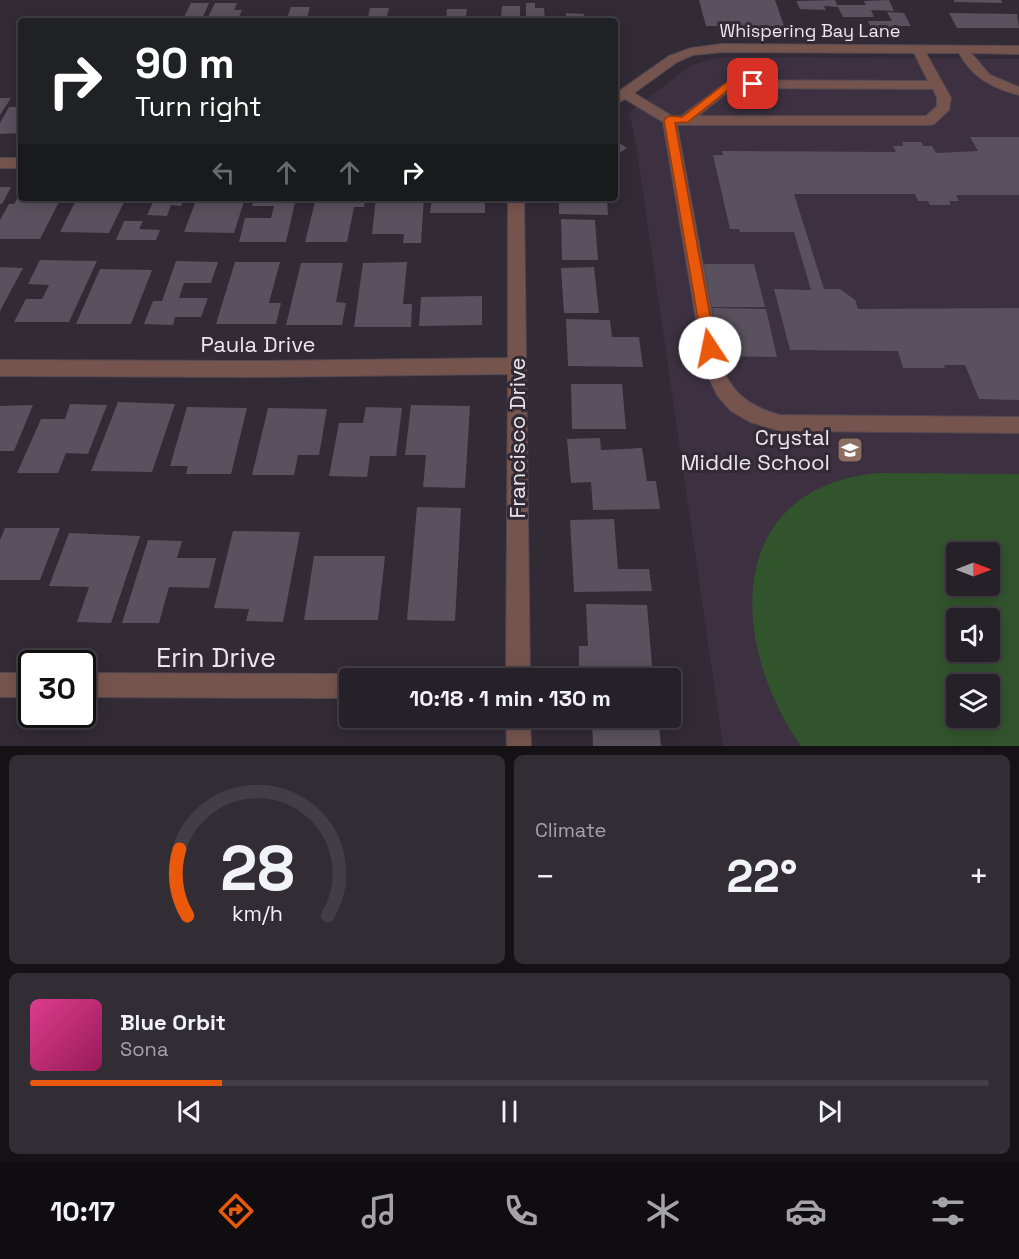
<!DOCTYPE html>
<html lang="en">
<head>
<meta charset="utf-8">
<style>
	body { margin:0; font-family:"Space Grotesk",sans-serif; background:#322d34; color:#f1f3f6; height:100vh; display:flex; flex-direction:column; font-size:22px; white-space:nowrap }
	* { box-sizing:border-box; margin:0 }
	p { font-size:20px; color:#a4a3a8 }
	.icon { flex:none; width:33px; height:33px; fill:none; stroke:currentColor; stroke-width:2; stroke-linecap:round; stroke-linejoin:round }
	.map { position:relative; height:746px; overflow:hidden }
	.panel { display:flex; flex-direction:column; gap:9px; padding:9px; background:#151216; flex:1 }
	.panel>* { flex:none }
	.top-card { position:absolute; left:18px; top:18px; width:600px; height:183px; border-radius:6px; box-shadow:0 3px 15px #0003,0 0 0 2px #423e45; background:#202124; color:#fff; overflow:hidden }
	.needle { width:39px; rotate:90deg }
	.buttons { position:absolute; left:946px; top:542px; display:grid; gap:12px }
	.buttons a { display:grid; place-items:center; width:54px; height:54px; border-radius:6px; background:#262028; box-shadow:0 3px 15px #0003,0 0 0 2px #423e45; font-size:30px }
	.speed { position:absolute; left:18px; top:650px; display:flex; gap:12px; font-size:30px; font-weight:700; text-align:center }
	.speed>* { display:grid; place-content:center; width:78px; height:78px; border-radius:50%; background:#262028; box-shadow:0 3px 15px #0003,0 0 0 2px #423e45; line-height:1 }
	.speed .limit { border:3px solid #111; border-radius:9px; background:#fff; color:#111 }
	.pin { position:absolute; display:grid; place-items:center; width:51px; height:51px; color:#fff; margin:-26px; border-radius:12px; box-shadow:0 3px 9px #0006 }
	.me { position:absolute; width:66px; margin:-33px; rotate:349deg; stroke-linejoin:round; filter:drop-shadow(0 0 4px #0008) }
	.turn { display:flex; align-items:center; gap:21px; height:126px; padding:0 18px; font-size:27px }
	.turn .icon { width:78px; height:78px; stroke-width:2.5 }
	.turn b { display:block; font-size:42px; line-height:51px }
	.lanes { display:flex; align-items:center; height:57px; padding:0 18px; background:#0003; justify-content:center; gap:30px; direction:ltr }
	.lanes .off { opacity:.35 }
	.big { font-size:45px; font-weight:600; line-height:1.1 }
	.panel .tile { flex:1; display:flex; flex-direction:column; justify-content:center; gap:9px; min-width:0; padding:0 21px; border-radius:9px; background:#322d34 }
	.panel .dial { align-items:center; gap:0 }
	.dial svg { height:156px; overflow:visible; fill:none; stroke:#423e45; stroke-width:7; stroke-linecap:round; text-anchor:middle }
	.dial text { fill:#f1f3f6; stroke:none }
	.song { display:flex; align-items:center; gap:18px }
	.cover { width:72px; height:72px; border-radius:9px; background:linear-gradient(135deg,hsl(330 70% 55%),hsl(330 70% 35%)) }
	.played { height:6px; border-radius:3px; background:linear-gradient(90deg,#ea580c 20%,#423e45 20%) }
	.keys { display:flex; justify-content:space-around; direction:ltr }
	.heat { display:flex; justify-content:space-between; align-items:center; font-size:33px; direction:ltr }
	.panel .tiles { flex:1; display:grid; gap:9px; grid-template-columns:1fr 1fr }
	.tile:last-child { grid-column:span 2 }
	.trip { position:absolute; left:339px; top:668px; width:342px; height:60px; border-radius:6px; background:#262028; box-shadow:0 3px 15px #0003,0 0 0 2px #423e45; font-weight:600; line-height:60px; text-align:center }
	.tabs { display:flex; height:96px; justify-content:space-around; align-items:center; background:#0f0d10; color:#a4a3a8 }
	.tabs .icon { width:42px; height:42px }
	.tabs .active { color:#ea580c }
	.tabs b { font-size:27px; color:#f1f3f6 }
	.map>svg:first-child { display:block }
	.built { fill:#3d3141; fill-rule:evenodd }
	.green { fill:#32542d; fill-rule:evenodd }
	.building { fill:#59515d }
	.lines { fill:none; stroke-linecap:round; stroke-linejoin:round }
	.street-casing { stroke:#504852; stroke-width:2 }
	.street { fill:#76544e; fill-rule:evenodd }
	.route { fill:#ea580c; stroke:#983908; stroke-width:1.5 }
	.labels { text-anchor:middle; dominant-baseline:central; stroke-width:6; stroke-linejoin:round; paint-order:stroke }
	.far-street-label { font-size:18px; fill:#ebe6ed; stroke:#322a35 }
	.street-label { font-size:22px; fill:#ebe6ed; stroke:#322a35 }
	.poi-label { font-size:22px; fill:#ebe6ed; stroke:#322a35; text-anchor:end }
	.near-street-label { font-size:27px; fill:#ebe6ed; stroke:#322a35 }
</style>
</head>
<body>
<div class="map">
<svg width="1019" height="746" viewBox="0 0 1019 746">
	<rect width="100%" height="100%" fill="#322a35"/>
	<!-- built -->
	<path class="built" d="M732,57L1019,59V746H723L636,144L629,112L692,65L717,58ZM957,552H990V585H957ZM957,618H990V651H957ZM957,684H990V717H957Z"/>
	<!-- green -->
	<path class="green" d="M879,473L1019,474V746H801C729,644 723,487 879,473ZM957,552H990V585H957ZM957,618H990V651H957ZM957,684H990V717H957Z"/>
	<!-- building -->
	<path class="building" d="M699,0H775L784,26H706Z
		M835,0L837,5H866L864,1L889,0L894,11L871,10L874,17H843L838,7L824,6L826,10L800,9L796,1Z
		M954,0H1001L1002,3L954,2Z
		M191,3H209L201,21H182Z
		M215,3H237L234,10H242L238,19L206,21Z
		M526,3H535V8H544L545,21H526Z
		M502,6H520V21H491V17H501Z
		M291,7H310L306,21H286Z
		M370,8H389L386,21H367Z
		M447,9H467L465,21H446Z
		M887,12L904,13L911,26H896L898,31L872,30L868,21H892Z
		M566,13L584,14L585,21H566Z
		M949,13L1017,14L1019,28H957Z
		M0,98H11L0,115Z
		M9,107H21V133L0,134V123Z
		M970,137H1019V195H956L959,201H949L951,205H930L928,201H918L915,194H794L824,289H840L855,300L858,309L1019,308V400L979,399L965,365H944L945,368H903L898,351L790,350L774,289L811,290L794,232H740L739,229H730L713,155H723L722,151L896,152L893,146H903L902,142H921L923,146H932L936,153L978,151Z
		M615,140L627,148L615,156Z
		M0,187H11L2,204H0Z
		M21,192V198H61L40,239H0V220L9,204H14Z
		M77,198H126L109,233L60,232Z
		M155,198H184L181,206L171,205L167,216L147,215Z
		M197,198H245L234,233L184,232Z
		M254,198H296L286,242H239L245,218H271L274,206H252Z
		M316,198H365L364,207H354L347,242H305Z
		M376,198H424L421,243H403L404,234H372Z
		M432,198H485V213H430Z
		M559,198H607L608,215L559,214Z
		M561,219L595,220L598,260H562Z
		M124,221H143L139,229L160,230L156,240H116Z
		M40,260L97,261L69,322H14L26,299H42L49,285L28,284Z
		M176,261L218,262L211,283H184L179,298H208L201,317H175L173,325L144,324L153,301H162Z
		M235,262H280L269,303H281L276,324H216Z
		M407,262L403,304H412L411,327H354L363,263Z
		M301,263H343L336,302L346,303L342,325H286Z
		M703,264H754L765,307H711Z
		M0,267L23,268L0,311Z
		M594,267L599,313H564L561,268Z
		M100,269L152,270L131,324H76Z
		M482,296V325L419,326L421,297Z
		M712,308L766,309L777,357L721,356Z
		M566,319L610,320L612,337H639L643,367L568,366Z
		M571,384H622L626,429H572Z
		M118,402L175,404L152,472L91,471Z
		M70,404L107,405L88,454L66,453L58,473H17L41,419H65Z
		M33,405L14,451H0V406Z
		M411,405L470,406L465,488L423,487L426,455H405Z
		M187,407L247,408L231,474H186L188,466H170Z
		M366,407L402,408L396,456H370L367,477L329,476L339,423H363Z
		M268,408L327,409L319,455H298L294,475H252Z
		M600,438L601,450L642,448L647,481H656L660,509L593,510L591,482L571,483L567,439Z
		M417,507L461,508L455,621L407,620Z
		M614,519L618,569H649L652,591L574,592L570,520Z
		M5,528H60L40,580H0V540Z
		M233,531L300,532L283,622L246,621L249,609L214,608Z
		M69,533L140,536L111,623L77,622L89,587L49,586Z
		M148,540L182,541L177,558H216L209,588L169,587L159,623H122Z
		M314,556H385L378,620H304Z
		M586,604L647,605L653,678H579V646H588Z
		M592,717H658L661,746H593Z"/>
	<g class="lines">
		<!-- street casing -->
		<g class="street-casing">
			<path id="street" d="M722,44L1019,46V54L971,53L990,75L1019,87V95C992,88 973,78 959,53H926L951,98L949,110L934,124L929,125H677L722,367C733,395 752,407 780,415L1019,417V433L780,431L750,422L731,411L717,395L704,367L663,122L625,99L615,104V94L669,56L691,48ZM722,52L914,53L928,81L730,80L681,116H672L634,93L677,62L693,55ZM733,88L933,89L937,98V106L926,116H698Z
				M0,158H21V168H0Z
				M508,198H524L530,678H506L508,374L260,377L0,376V360L260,361L508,358Z
				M0,673H32V697H0Z
				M82,673L350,674L358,678H350V698L82,697Z
				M506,717H530L531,746H507Z"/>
		</g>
		<!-- street -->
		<use href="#street" class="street"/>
	</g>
	<!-- route -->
	<path class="route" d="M753,81L757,82V86L732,87L688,122L675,123L716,348L710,353L703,348L664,120L669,116L682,117L727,82Z"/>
	<!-- icons -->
	<defs>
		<g id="school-square" transform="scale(1.35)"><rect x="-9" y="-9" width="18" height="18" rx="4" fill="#8d6e63" stroke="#322a35"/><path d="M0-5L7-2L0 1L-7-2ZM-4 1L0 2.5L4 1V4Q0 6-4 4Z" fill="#fff"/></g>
	</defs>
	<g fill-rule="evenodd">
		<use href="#school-square" x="850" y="450"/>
	</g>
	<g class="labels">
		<!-- far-street labels -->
		<g class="far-street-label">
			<text x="810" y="30">Whispering Bay Lane</text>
		</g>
		<!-- street labels -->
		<g class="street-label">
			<text x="258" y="344">Paula Drive</text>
			<text transform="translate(517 438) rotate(-90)">Francisco Drive</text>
		</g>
		<!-- poi labels -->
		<g class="poi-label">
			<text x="830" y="437">Crystal<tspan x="830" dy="25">Middle School</tspan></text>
		</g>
		<!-- near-street labels -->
		<g class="near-street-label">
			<text x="216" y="657">Erin Drive</text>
		</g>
	</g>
</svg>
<div class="buttons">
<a><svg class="needle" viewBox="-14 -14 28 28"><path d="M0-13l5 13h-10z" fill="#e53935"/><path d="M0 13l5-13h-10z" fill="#a4a3a8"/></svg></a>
<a><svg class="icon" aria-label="sound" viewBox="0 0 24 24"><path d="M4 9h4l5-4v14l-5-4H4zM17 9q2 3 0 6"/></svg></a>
<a><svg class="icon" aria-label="layers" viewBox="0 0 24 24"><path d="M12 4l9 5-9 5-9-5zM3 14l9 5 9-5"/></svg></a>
</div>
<div class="speed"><div class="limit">30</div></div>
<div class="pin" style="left:753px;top:84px;background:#d93025"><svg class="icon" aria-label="arrive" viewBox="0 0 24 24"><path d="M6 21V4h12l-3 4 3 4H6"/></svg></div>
<svg class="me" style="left:710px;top:348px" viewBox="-20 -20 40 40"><circle r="19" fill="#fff"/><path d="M0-13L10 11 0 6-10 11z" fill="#ea580c"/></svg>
<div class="trip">10:18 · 1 min · 130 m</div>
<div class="top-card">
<div class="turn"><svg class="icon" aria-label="right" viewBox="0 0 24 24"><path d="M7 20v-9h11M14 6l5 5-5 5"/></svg><div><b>90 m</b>Turn right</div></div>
<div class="lanes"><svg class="icon off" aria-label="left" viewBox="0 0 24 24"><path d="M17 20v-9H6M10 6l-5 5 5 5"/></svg><svg class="icon off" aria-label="ahead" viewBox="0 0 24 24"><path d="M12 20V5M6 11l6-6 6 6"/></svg><svg class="icon off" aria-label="ahead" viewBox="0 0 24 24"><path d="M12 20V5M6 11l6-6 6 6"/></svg><svg class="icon" aria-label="right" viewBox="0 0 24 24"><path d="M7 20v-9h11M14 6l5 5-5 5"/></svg></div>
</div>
</div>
<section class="panel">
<div class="tiles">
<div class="tile dial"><svg viewBox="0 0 100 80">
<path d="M14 69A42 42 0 1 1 86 69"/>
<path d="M14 69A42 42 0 0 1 10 35" stroke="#ea580c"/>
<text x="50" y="56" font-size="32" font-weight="700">28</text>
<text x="50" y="72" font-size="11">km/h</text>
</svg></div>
<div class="tile"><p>Climate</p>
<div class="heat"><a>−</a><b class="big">22°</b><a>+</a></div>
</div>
<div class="tile">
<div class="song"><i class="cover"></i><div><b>Blue Orbit</b><p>Sona</p></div></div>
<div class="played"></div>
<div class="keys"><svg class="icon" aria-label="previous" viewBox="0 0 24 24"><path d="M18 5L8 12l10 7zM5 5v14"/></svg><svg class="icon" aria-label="pause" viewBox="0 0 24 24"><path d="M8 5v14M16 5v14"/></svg><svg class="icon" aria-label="next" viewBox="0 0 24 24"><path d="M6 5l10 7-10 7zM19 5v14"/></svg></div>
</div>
</div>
</section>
<nav class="tabs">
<b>10:17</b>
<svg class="icon active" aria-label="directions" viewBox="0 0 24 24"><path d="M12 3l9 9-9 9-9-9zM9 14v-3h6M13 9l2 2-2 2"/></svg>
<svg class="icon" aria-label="music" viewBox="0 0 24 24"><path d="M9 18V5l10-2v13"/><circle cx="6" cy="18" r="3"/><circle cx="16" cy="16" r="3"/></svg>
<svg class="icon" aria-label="phone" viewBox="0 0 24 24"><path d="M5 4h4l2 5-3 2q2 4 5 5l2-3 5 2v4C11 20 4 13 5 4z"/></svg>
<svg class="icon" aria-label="climate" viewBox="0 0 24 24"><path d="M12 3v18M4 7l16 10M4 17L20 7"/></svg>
<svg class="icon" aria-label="car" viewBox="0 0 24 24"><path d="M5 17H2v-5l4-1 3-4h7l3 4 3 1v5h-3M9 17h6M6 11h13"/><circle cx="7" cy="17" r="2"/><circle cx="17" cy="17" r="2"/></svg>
<svg class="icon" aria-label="filters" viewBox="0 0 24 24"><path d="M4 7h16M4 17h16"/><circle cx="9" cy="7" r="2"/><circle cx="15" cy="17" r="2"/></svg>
</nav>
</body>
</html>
